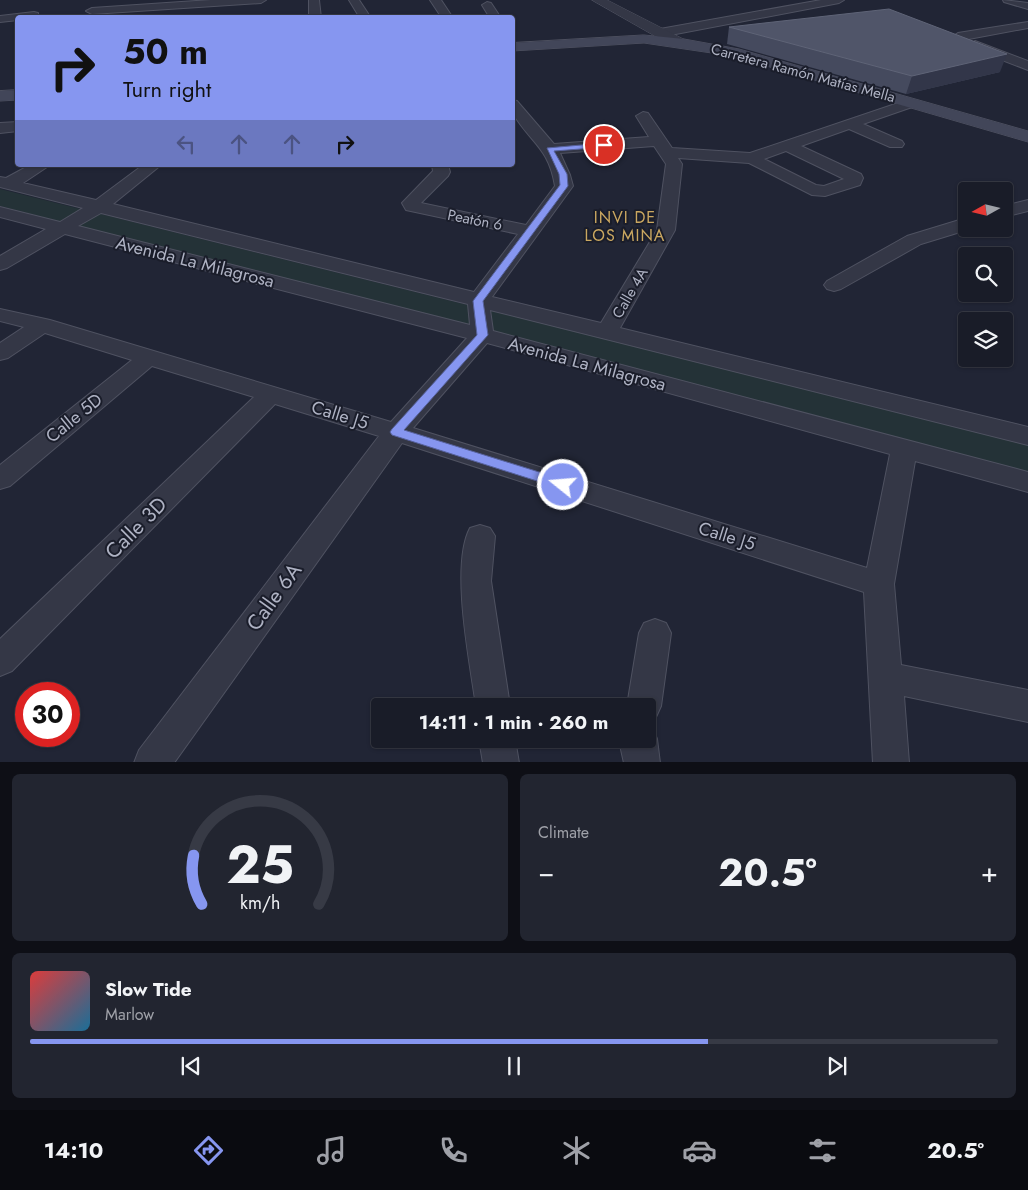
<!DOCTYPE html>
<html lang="en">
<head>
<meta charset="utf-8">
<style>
	body { margin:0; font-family:Jost,sans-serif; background:#222530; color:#f1f3f6; height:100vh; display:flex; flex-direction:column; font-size:19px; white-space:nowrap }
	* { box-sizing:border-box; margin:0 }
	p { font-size:16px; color:#9fa1a8 }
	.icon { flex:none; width:28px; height:28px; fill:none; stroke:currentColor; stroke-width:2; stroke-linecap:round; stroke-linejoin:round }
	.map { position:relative; height:762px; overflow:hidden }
	.side { display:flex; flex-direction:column; gap:12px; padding:12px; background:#0e0f16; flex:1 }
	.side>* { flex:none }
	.banner { position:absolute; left:15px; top:15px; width:500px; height:152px; border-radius:5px; box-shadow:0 1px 4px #0004,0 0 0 1px #373a45; background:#8696f0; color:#111; overflow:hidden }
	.needle { width:32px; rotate:262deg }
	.controls { position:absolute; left:958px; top:182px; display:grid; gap:10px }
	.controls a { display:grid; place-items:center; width:55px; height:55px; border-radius:5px; background:#191c28; box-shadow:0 1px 4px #0004,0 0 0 1px #373a45; font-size:25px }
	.speed { position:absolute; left:15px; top:682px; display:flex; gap:10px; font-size:25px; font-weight:700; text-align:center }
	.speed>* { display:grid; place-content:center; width:65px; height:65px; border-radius:50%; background:#191c28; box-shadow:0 1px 4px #0004,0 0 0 1px #373a45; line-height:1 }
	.speed .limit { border:8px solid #d22; background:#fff; color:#111 }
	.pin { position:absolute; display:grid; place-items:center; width:42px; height:42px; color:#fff; margin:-21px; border:2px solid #fff; border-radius:50%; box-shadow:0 1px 5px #0007 }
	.me { position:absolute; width:55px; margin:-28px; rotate:287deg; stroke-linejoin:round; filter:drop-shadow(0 0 4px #0008) }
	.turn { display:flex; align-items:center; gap:18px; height:105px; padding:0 25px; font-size:22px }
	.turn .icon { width:65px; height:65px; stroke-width:2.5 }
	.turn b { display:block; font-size:35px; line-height:42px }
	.lanes { display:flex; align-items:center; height:48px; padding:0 25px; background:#0003; justify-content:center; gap:25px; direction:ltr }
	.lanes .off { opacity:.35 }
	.big { font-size:38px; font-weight:700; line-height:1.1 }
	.side .widget { flex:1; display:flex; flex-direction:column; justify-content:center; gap:8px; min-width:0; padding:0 18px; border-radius:8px; background:#222530 }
	.side .dial { align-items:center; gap:0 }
	.dial svg { height:130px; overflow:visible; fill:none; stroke:#373a45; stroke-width:7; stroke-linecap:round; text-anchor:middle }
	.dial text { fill:#f1f3f6; stroke:none }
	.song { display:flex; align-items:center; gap:15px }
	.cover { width:60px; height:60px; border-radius:8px; background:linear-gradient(135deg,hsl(0 70% 55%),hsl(200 70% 35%)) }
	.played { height:5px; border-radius:2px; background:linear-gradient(90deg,#8696f0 70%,#373a45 70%) }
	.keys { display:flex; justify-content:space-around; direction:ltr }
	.heat { display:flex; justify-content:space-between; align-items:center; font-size:28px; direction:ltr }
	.side .tiles { flex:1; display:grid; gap:12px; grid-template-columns:1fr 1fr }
	.widget:last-child { grid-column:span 2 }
	.trip { position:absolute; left:371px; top:698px; width:285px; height:50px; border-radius:5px; background:#191c28; box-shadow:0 1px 4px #0004,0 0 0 1px #373a45; font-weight:700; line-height:50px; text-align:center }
	.tabs { display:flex; height:80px; justify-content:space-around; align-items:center; background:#0a0b10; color:#9fa1a8 }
	.tabs .icon { width:35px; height:35px }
	.tabs .selected { color:#8696f0 }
	.tabs b { font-size:22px; color:#f1f3f6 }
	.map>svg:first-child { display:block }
	.green { fill:#243237 }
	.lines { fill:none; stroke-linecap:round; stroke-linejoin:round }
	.minor-casing { stroke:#4f5261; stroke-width:2 }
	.tertiary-casing { stroke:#4f5261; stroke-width:1 }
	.secondary-casing { stroke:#4f5261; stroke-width:1 }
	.minor { fill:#343746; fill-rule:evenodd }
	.tertiary { fill:#343746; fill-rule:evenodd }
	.secondary { fill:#424659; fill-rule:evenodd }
	.wall { fill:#454a5e }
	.shaded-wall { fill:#323649 }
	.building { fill:#505569; stroke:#5f6477 }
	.route { fill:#8696f0; stroke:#57629c }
	.labels { text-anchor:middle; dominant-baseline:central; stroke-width:4; stroke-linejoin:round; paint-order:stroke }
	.far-street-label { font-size:15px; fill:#aeb2c3; stroke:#1a1d2a }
	.far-neighbourhood-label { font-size:16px; letter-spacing:1px; fill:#cba861; stroke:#1a1d2a }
	.street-label { font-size:18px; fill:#aeb2c3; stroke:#1a1d2a }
	.near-street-label { font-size:21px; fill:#aeb2c3; stroke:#1a1d2a }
</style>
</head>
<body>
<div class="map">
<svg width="1028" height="763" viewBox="0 0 1028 763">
	<rect width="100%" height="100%" fill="#212535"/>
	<!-- green -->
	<path class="green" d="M0,189L1028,444V472L0,206Z"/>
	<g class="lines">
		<!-- minor casing -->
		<g class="minor-casing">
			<path id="minor" d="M211,0H266L261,3L92,14L86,11L92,8Z
				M309,0H319L321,18H309Z
				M349,0H359L371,18H360Z
				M430,0H441L453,18H442Z
				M821,0H844L839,3L660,37L654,33L660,29Z
				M1003,0L1028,3V9L1004,2Z
				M487,2L491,3L501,18H490L482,5Z
				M34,12L38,13V17L18,18V20L0,22V16Z
				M1028,22V28L958,41L952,37L958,33Z
				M975,41L1028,61V70L971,48L969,45Z
				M910,99L917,103L915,106L863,124L902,141L904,144L902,147H890L849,129L801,146L861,174L863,178L860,185L825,196L812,195L749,163L678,158L682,164L675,230L620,328L1028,427V445L490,310L493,331L1028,472V492L915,461L894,584L901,665L1028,690V722L904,696L909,763H873L864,592L402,443L174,763H134L139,750L379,436L275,404L12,671L0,676V639L254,397L152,366L10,486L0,489V465L132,360L45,333L8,358L0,360V343L24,327L0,321V309L50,320L391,422L467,338L65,234L7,268L0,270V256L46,229L0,217V207L60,222L83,208L0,187V177L6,178L30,165H50L23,183L96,200L143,165H161L113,204L474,292L518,234L406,210L402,203L433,171L432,165H448L450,172L448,176L421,203L526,225L555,186C549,148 531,143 514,115C511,111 512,105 512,100L517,101L554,144L649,137L636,116L643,112L648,113L672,148L750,153ZM654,146L666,164L657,230L601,323L492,297L573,186L570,175L560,153ZM786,151L844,179L824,186L816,185L764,159ZM101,213L468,304L470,325L78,226ZM487,343L890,454L867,568L413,428Z
				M18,122V131L0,133V123Z
				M1028,200V211L1004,217V206Z
				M966,218V229H970L921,244L841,289L834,291L827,289L824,285L827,281L907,236Z
				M480,525L490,528L495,536L491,581L510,706H476C470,663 450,565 470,528Z
				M655,619L666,623L671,633L661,706L656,717L648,721V706H627L639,633L644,623Z
				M648,725L652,727L657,739L660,763H624L620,745L621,739H648Z
				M479,739H515L519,763H483Z"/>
		</g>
		<!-- tertiary casing -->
		<g class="tertiary-casing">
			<path id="tertiary" d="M592,0H607L691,43L684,47L655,36Z"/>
		</g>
		<!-- secondary casing -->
		<g class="secondary-casing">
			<path id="secondary" d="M644,35L684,39L739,49L1028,131V142L732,56L644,43L512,51V43Z
				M18,90V100L0,101V91Z"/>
		</g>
		<!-- minor -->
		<use href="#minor" class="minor"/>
		<!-- tertiary -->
		<use href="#tertiary" class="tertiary"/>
		<!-- secondary -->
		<use href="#secondary" class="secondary"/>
	</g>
	<!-- wall -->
	<path class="wall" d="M729,27L1000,72L906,94L727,44Z"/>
	<!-- shaded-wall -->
	<path class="shaded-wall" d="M1007,54L1000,72L906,94L912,76Z"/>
	<!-- building -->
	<path class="building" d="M889,9L1007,54L912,76L729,27Z"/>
	<!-- route -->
	<path class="route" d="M604,143L607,144V147L554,151L567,174L568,186L483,301L488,335L404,430L568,481L570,485L568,488H559L392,435L390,432L392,429L477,335L473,301L560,185L559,174L547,148Z"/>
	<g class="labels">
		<!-- far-street labels -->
		<g class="far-street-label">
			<text transform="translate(803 73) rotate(15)">Carretera Ramón Matías Mella</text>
			<text transform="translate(475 220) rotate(11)">Peatón 6</text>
			<text transform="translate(630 293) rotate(-60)">Calle 4A</text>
		</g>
		<!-- far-neighbourhood labels -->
		<g class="far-neighbourhood-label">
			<text x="625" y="217">INVI DE<tspan x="625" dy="18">LOS MINA</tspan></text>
		</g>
		<!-- street labels -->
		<g class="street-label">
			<text transform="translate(195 262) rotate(14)">Avenida La Milagrosa</text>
			<text transform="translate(587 364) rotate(15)">Avenida La Milagrosa</text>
			<text transform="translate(340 415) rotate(17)">Calle J5</text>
			<text transform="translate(74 418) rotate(-39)">Calle 5D</text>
			<text transform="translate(727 536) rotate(17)">Calle J5</text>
		</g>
		<!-- near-street labels -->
		<g class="near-street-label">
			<text transform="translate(136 528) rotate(-45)">Calle 3D</text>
			<text transform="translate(274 597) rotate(-54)">Calle 6A</text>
		</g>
	</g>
</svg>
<div class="controls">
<a><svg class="needle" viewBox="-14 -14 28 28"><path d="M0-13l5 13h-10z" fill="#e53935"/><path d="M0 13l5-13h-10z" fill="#9fa1a8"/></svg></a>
<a><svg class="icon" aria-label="search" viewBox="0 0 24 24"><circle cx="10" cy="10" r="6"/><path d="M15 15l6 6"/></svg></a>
<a><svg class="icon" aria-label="layers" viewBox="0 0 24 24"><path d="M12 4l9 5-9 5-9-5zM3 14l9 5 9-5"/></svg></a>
</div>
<div class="speed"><div class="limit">30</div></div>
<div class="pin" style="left:604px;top:145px;background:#d93025"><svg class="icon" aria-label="arrive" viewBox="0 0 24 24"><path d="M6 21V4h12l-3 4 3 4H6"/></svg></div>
<svg class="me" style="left:563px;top:485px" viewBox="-20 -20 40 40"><circle r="17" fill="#8696f0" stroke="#fff" stroke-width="3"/><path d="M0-11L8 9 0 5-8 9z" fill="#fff"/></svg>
<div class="trip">14:11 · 1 min · 260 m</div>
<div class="banner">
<div class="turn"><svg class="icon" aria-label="right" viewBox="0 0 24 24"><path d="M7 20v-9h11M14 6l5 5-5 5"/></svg><div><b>50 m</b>Turn right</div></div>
<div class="lanes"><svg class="icon off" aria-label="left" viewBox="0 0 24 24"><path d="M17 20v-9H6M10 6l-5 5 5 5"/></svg><svg class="icon off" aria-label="ahead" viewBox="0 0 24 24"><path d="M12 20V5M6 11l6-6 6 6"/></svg><svg class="icon off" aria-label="ahead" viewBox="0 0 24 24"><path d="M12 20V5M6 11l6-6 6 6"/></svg><svg class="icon" aria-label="right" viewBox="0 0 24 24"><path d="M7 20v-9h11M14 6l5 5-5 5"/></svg></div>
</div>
</div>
<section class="side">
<div class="tiles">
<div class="widget dial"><svg viewBox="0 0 100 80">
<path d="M14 69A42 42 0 1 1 86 69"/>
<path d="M14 69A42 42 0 0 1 9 39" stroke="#8696f0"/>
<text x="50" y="56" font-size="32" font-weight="700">25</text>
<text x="50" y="72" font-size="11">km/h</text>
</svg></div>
<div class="widget"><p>Climate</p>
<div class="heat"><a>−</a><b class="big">20.5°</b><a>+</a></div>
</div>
<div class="widget">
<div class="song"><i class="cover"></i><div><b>Slow Tide</b><p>Marlow</p></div></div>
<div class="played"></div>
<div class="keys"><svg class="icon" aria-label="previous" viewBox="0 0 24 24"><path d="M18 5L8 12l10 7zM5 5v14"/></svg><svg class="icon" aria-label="pause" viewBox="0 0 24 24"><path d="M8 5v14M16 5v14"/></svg><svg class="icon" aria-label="next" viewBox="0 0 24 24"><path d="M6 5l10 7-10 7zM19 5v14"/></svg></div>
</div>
</div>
</section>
<nav class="tabs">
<b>14:10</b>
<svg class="icon selected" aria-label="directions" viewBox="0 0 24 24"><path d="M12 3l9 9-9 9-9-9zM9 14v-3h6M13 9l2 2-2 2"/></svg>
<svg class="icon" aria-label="music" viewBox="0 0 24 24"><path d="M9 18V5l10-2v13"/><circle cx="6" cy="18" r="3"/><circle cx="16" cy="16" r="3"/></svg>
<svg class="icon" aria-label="phone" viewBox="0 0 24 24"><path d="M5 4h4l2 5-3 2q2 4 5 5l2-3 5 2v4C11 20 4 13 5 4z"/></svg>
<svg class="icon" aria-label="climate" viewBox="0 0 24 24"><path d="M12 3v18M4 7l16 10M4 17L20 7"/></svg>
<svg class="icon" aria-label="car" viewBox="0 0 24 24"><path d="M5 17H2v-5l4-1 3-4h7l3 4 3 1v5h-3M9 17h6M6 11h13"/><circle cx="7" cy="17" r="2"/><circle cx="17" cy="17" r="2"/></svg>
<svg class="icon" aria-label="filters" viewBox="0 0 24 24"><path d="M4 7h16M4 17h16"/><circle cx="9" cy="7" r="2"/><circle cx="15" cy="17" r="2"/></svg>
<b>20.5°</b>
</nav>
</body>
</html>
